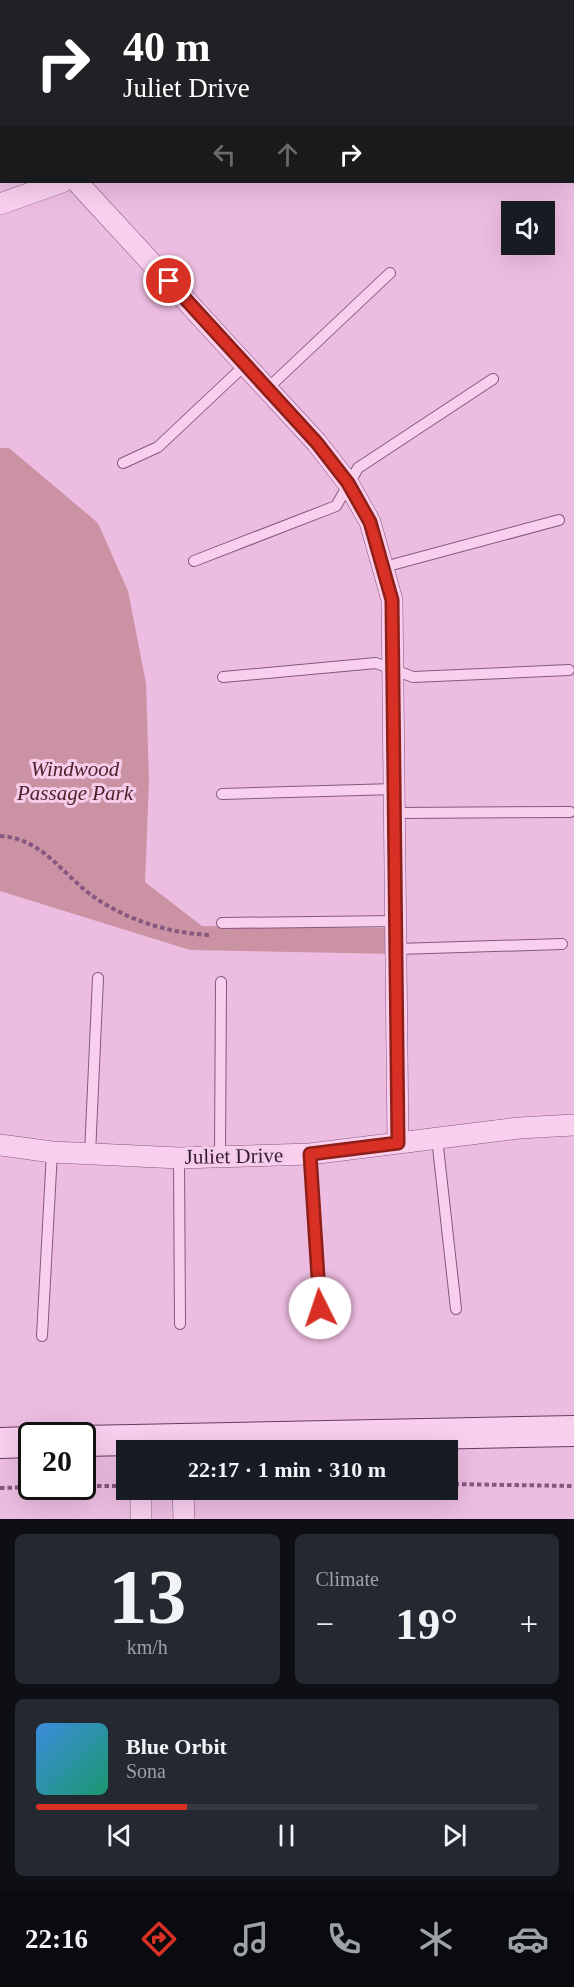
<!DOCTYPE html>
<html lang="en">
<head>
<meta charset="utf-8">
<style>
	body { margin:0; font-family:"Times New Roman",serif; background:#242831; color:#f1f3f6; height:100vh; display:flex; flex-direction:column; font-size:22px; white-space:nowrap }
	* { box-sizing:border-box; margin:0 }
	p { font-size:20px; color:#9ea1a6 }
	.icon { flex:none; width:33px; height:33px; fill:none; stroke:currentColor; stroke-width:2; stroke-linecap:round; stroke-linejoin:round }
	.map { position:relative; height:1519px; overflow:hidden }
	.panel { display:flex; flex-direction:column; gap:15px; padding:15px; background:#0d0f14; flex:1 }
	.panel>* { flex:none }
	.banner { position:absolute; left:0px; top:0px; width:574px; height:183px; box-shadow:0 6px 24px #0002; background:#202124; color:#fff; overflow:hidden }
	.controls { position:absolute; left:501px; top:201px; display:grid; gap:12px }
	.controls a { display:grid; place-items:center; width:54px; height:54px; border-radius:0px; background:#171b24; box-shadow:0 6px 24px #0002; font-size:30px }
	.speed { position:absolute; left:18px; top:1422px; display:flex; gap:12px; font-size:30px; font-weight:700; text-align:center }
	.speed>* { display:grid; place-content:center; width:78px; height:78px; border-radius:50%; background:#171b24; box-shadow:0 6px 24px #0002; line-height:1 }
	.speed .limit { border:3px solid #111; border-radius:9px; background:#fff; color:#111 }
	.pin { position:absolute; display:grid; place-items:center; width:51px; height:51px; color:#fff; margin:-26px; border:3px solid #fff; border-radius:50%; box-shadow:0 2px 6px #0007 }
	.me { position:absolute; width:66px; margin:-33px; rotate:356deg; stroke-linejoin:round; filter:drop-shadow(0 0 4px #0008) }
	.turn { display:flex; align-items:center; gap:21px; height:126px; padding:0 24px; font-size:27px }
	.turn .icon { width:78px; height:78px; stroke-width:2.5 }
	.turn b { display:block; font-size:42px; line-height:51px }
	.lanes { display:flex; align-items:center; height:57px; padding:0 24px; background:#0003; justify-content:center; gap:30px; direction:ltr }
	.lanes .off { opacity:.35 }
	.big { font-size:45px; font-weight:700; line-height:1.1 }
	.panel .tile { flex:1; display:flex; flex-direction:column; justify-content:center; gap:9px; min-width:0; padding:0 21px; border-radius:9px; background:#242831 }
	.panel .dial { align-items:center; gap:0 }
	.dial b { font-size:78px; line-height:1 }
	.song { display:flex; align-items:center; gap:18px }
	.cover { width:72px; height:72px; border-radius:9px; background:linear-gradient(135deg,hsl(210 70% 55%),hsl(160 70% 35%)) }
	.played { height:6px; border-radius:3px; background:linear-gradient(90deg,#d93025 30%,#363941 30%) }
	.keys { display:flex; justify-content:space-around; direction:ltr }
	.heat { display:flex; justify-content:space-between; align-items:center; font-size:33px; direction:ltr }
	.panel .tiles { flex:1; display:grid; gap:15px; grid-template-columns:1fr 1fr }
	.tile:last-child { grid-column:span 2 }
	.trip { position:absolute; left:116px; top:1440px; width:342px; height:60px; border-radius:0px; background:#171b24; box-shadow:0 6px 24px #0002; font-weight:700; line-height:60px; text-align:center }
	.tab-bar { display:flex; height:96px; justify-content:space-around; align-items:center; background:#090b0e; color:#9ea1a6 }
	.tab-bar .icon { width:42px; height:42px }
	.tab-bar .selected { color:#d93025 }
	.tab-bar b { font-size:27px; color:#f1f3f6 }
	.map>svg:first-child { display:block }
	.green { fill:#cb92a4 }
	.lines { fill:none; stroke-linecap:round; stroke-linejoin:round }
	.lane-casing { stroke:#855781; stroke-width:12 }
	.street-casing { stroke:#855781; stroke-width:22 }
	.secondary-casing { stroke:#663a64; stroke-width:32 }
	.path { stroke:#855781; stroke-width:4; stroke-dasharray:4.5 3; stroke-linecap:butt }
	.lane { stroke:#f8d0ee; stroke-width:10 }
	.street { stroke:#f8d0ee; stroke-width:21 }
	.secondary { stroke:#f8d0ee; stroke-width:30 }
	.route-casing { stroke:#8d1f18; stroke-width:15 }
	.route { stroke:#d93025; stroke-width:10 }
	.labels { text-anchor:middle; dominant-baseline:central; stroke-width:6; stroke-linejoin:round; paint-order:stroke }
	.park-label { font-size:21px; font-style:italic; fill:#50222b; stroke:#f5cdea }
	.street-label { font-size:21px; fill:#341b33; stroke:#f5cdea }
</style>
</head>
<body>
<div class="map">
<svg width="574" height="1519" viewBox="0 0 574 1519">
	<rect width="100%" height="100%" fill="#edbde1"/>
	<!-- green -->
	<path class="green" d="M0,448H9L98,523L128,591L146,683L149,781L145,882L202,926L397,928V954L190,950L0,891Z"/>
	<g class="lines">
		<!-- lane casing -->
		<g class="lane-casing">
			<path id="lane" d="M267,389L390,273
				M123,463L158,447L245,365
				M194,561L336,506L358,468L493,379
				M384,567L559,520
				M223,677L376,663L413,677L569,670
				M222,794L395,789
				M396,813L570,812
				M222,923L397,921
				M397,949L562,944
				M437,1138L456,1309
				M90,1154L98,978
				M310,1154L321,1330
				M220,1156L221,982
				M179,1158L180,1324
				M42,1336L52,1152"/>
		</g>
		<!-- street casing -->
		<g class="street-casing">
			<path id="street" d="M474,0L476,2
				M250,2L252,0
				M573,69H574
				M77,182L317,443L348,483L370,522L392,600L398,1143
				M0,204L62,182
				M0,1145L52,1152L179,1158L310,1154L519,1128L574,1125
				M141,1490V1519
				M183,1490L184,1519"/>
		</g>
		<!-- secondary casing -->
		<g class="secondary-casing">
			<path id="secondary" d="M82,1441L574,1431
				M0,1443L32,1442"/>
		</g>
		<!-- path -->
		<path class="path" d="M0,836C42,838 63,875 94,897C129,921 169,933 210,935
			M447,1484L574,1486
			M82,1486H121
			M0,1488L78,1486"/>
		<!-- lane -->
		<use href="#lane" class="lane"/>
		<!-- street -->
		<use href="#street" class="street"/>
		<!-- secondary -->
		<use href="#secondary" class="secondary"/>
	</g>
	<g class="lines">
		<!-- route casing -->
		<g class="route-casing">
			<path id="route" d="M169,281L317,443L348,483L370,522L392,600L398,1143L310,1154L320,1308"/>
		</g>
		<!-- route -->
		<use href="#route" class="route"/>
	</g>
	<g class="labels">
		<!-- park labels -->
		<g class="park-label">
			<text x="75" y="769">Windwood<tspan x="75" dy="24">Passage Park</tspan></text>
		</g>
		<!-- street labels -->
		<g class="street-label">
			<text transform="translate(234 1156) rotate(-1)">Juliet Drive</text>
		</g>
	</g>
</svg>
<div class="controls">
<a><svg class="icon" aria-label="sound" viewBox="0 0 24 24"><path d="M4 9h4l5-4v14l-5-4H4zM17 9q2 3 0 6"/></svg></a>
</div>
<div class="speed"><div class="limit">20</div></div>
<div class="pin" style="left:169px;top:281px;background:#d93025"><svg class="icon" aria-label="arrive" viewBox="0 0 24 24"><path d="M6 21V4h12l-3 4 3 4H6"/></svg></div>
<svg class="me" style="left:320px;top:1308px" viewBox="-20 -20 40 40"><circle r="19" fill="#fff"/><path d="M0-13L10 11 0 6-10 11z" fill="#d93025"/></svg>
<div class="trip">22:17 · 1 min · 310 m</div>
<div class="banner">
<div class="turn"><svg class="icon" aria-label="right" viewBox="0 0 24 24"><path d="M7 20v-9h11M14 6l5 5-5 5"/></svg><div><b>40 m</b>Juliet Drive</div></div>
<div class="lanes"><svg class="icon off" aria-label="left" viewBox="0 0 24 24"><path d="M17 20v-9H6M10 6l-5 5 5 5"/></svg><svg class="icon off" aria-label="ahead" viewBox="0 0 24 24"><path d="M12 20V5M6 11l6-6 6 6"/></svg><svg class="icon" aria-label="right" viewBox="0 0 24 24"><path d="M7 20v-9h11M14 6l5 5-5 5"/></svg></div>
</div>
</div>
<section class="panel">
<div class="tiles">
<div class="tile dial"><b>13</b><p>km/h</p></div>
<div class="tile"><p>Climate</p>
<div class="heat"><a>−</a><b class="big">19°</b><a>+</a></div>
</div>
<div class="tile">
<div class="song"><i class="cover"></i><div><b>Blue Orbit</b><p>Sona</p></div></div>
<div class="played"></div>
<div class="keys"><svg class="icon" aria-label="previous" viewBox="0 0 24 24"><path d="M18 5L8 12l10 7zM5 5v14"/></svg><svg class="icon" aria-label="pause" viewBox="0 0 24 24"><path d="M8 5v14M16 5v14"/></svg><svg class="icon" aria-label="next" viewBox="0 0 24 24"><path d="M6 5l10 7-10 7zM19 5v14"/></svg></div>
</div>
</div>
</section>
<nav class="tab-bar">
<b>22:16</b>
<svg class="icon selected" aria-label="directions" viewBox="0 0 24 24"><path d="M12 3l9 9-9 9-9-9zM9 14v-3h6M13 9l2 2-2 2"/></svg>
<svg class="icon" aria-label="music" viewBox="0 0 24 24"><path d="M9 18V5l10-2v13"/><circle cx="6" cy="18" r="3"/><circle cx="16" cy="16" r="3"/></svg>
<svg class="icon" aria-label="phone" viewBox="0 0 24 24"><path d="M5 4h4l2 5-3 2q2 4 5 5l2-3 5 2v4C11 20 4 13 5 4z"/></svg>
<svg class="icon" aria-label="climate" viewBox="0 0 24 24"><path d="M12 3v18M4 7l16 10M4 17L20 7"/></svg>
<svg class="icon" aria-label="car" viewBox="0 0 24 24"><path d="M5 17H2v-5l4-1 3-4h7l3 4 3 1v5h-3M9 17h6M6 11h13"/><circle cx="7" cy="17" r="2"/><circle cx="17" cy="17" r="2"/></svg>
</nav>
</body>
</html>
